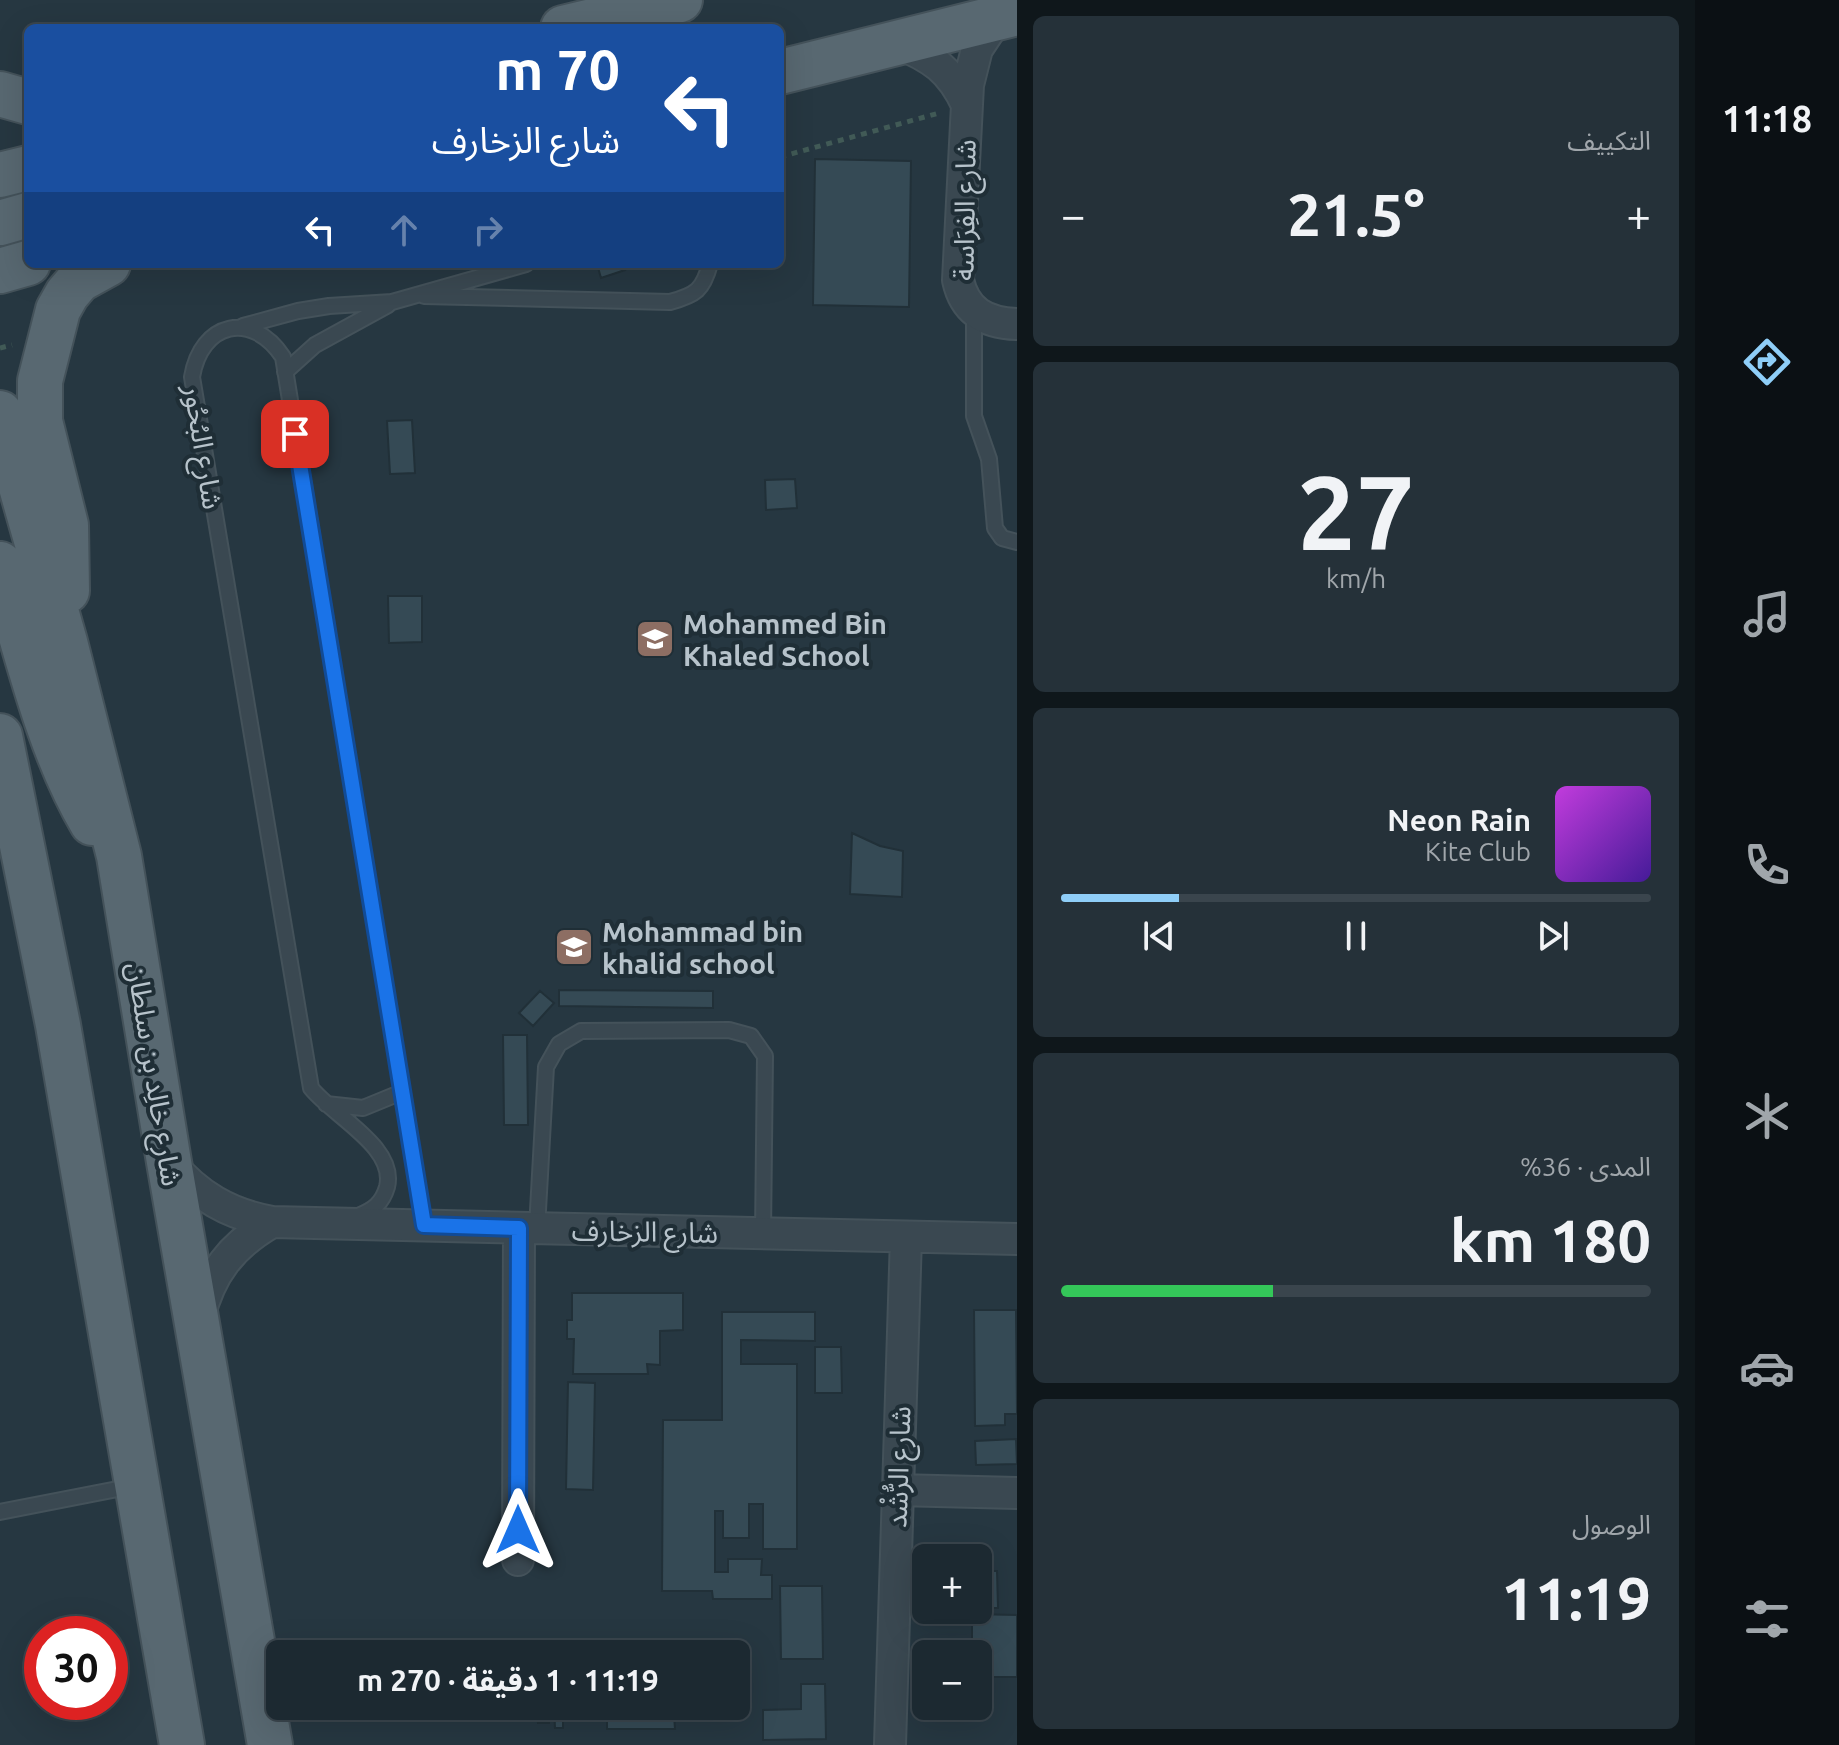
<!DOCTYPE html>
<html lang="ar">
<head>
<meta charset="utf-8">
<style>
	body { margin:0; font-family:Ubuntu,"Noto Sans Arabic",sans-serif; background:#253139; color:#f1f3f6; direction:rtl; height:100vh; display:flex; flex-direction:column; font-size:30px; white-space:nowrap }
	* { box-sizing:border-box; margin:0 }
	p { font-size:26px; color:#a0a6ab }
	.icon { flex:none; width:44px; height:44px; fill:none; stroke:currentColor; stroke-width:2; stroke-linecap:round; stroke-linejoin:round }
	.map { position:relative; flex:1; overflow:hidden; direction:ltr }
	.panel { display:flex; flex-direction:column; gap:16px; padding:16px; background:#0f171b; width:678px }
	.panel>* { flex:none }
	.top-card { position:absolute; left:24px; top:24px; width:760px; height:244px; border-radius:12px; box-shadow:0 8px 32px #0002,0 0 0 2px #3a454d; direction:rtl; background:#1a4fa0; color:#fff; overflow:hidden }
	.tools { position:absolute; left:912px; top:1544px; display:grid; gap:16px }
	.tools a { display:grid; place-items:center; width:80px; height:80px; border-radius:12px; background:#1c2931; box-shadow:0 8px 32px #0002,0 0 0 2px #3a454d; font-size:40px }
	.speed { position:absolute; left:24px; top:1616px; display:flex; gap:16px; font-size:40px; font-weight:700; text-align:center }
	.speed>* { display:grid; place-content:center; width:104px; height:104px; border-radius:50%; background:#1c2931; box-shadow:0 8px 32px #0002,0 0 0 2px #3a454d; line-height:1 }
	.speed .limit { border:12px solid #d22; background:#fff; color:#111 }
	.pin { position:absolute; display:grid; place-items:center; width:68px; height:68px; color:#fff; margin:-34px; border-radius:16px; box-shadow:0 4px 12px #0006 }
	.me { position:absolute; width:88px; margin:-44px; rotate:0deg; stroke-linejoin:round; filter:drop-shadow(0 0 6px #0008) }
	.turn { display:flex; align-items:center; gap:28px; height:168px; padding:0 32px; font-size:36px }
	.turn .icon { width:104px; height:104px; stroke-width:2.5 }
	.turn b { display:block; font-size:56px; line-height:68px }
	.lanes { display:flex; align-items:center; height:76px; padding:0 32px; background:#0003; justify-content:center; gap:40px; direction:ltr }
	.lanes .off { opacity:.35 }
	.big { font-size:60px; font-weight:700; line-height:1.1 }
	.panel .tile { flex:1; display:flex; flex-direction:column; justify-content:center; gap:12px; min-width:0; padding:0 28px; border-radius:12px; background:#253139 }
	.panel .dial { align-items:center; gap:0 }
	.dial b { font-size:104px; line-height:1 }
	.song { display:flex; align-items:center; gap:24px }
	.cover { width:96px; height:96px; border-radius:12px; background:linear-gradient(135deg,hsl(290 70% 55%),hsl(260 70% 35%)) }
	.played { height:8px; border-radius:4px; background:linear-gradient(90deg,#8fcef8 20%,#3a454d 20%) }
	.keys { display:flex; justify-content:space-around; direction:ltr }
	.heat { display:flex; justify-content:space-between; align-items:center; font-size:44px; direction:ltr }
	.charge { height:12px; border-radius:6px; background:linear-gradient(90deg,#34c759 36%,#3a454d 0) }
	.trip { position:absolute; left:266px; top:1640px; width:484px; height:80px; border-radius:12px; background:#1c2931; box-shadow:0 8px 32px #0002,0 0 0 2px #3a454d; font-weight:700; line-height:80px; text-align:center; direction:rtl }
	main { display:flex; flex:1; min-height:0 }
	.tabs { display:flex; flex-direction:column; width:144px; justify-content:space-around; align-items:center; background:#0b1014; color:#a0a6ab }
	.tabs .icon { width:56px; height:56px }
	.tabs .active { color:#8fcef8 }
	.tabs b { font-size:36px; color:#f1f3f6 }
	.map>svg:first-child { display:block }
	.building { fill:#354a55; stroke:#213038; stroke-width:2 }
	.lines { fill:none; stroke-linecap:round; stroke-linejoin:round }
	.lane-casing { stroke:#44525a; stroke-width:18 }
	.street-casing { stroke:#44525a; stroke-width:34 }
	.primary-casing { stroke:#44525a; stroke-width:48 }
	.path { stroke:#415a56; stroke-width:5; stroke-dasharray:6 6; stroke-linecap:butt }
	.lane { stroke:#3a4851; stroke-width:14 }
	.street { stroke:#3a4851; stroke-width:30 }
	.primary { stroke:#586871; stroke-width:44 }
	.route-casing { stroke:#114b97; stroke-width:20 }
	.route { stroke:#1a73e8; stroke-width:14 }
	.labels { text-anchor:middle; dominant-baseline:central; stroke-width:8; stroke-linejoin:round; paint-order:stroke }
	.street-label { font-size:28px; fill:#b7c3cb; stroke:#1f2e36 }
	.poi-label { font-size:28px; font-weight:bold; fill:#b7c3cb; stroke:#1f2e36; text-anchor:start }
</style>
</head>
<body>
<main>
<nav class="tabs">
<b>11:18</b>
<svg class="icon active" aria-label="directions" viewBox="0 0 24 24"><path d="M12 3l9 9-9 9-9-9zM9 14v-3h6M13 9l2 2-2 2"/></svg>
<svg class="icon" aria-label="music" viewBox="0 0 24 24"><path d="M9 18V5l10-2v13"/><circle cx="6" cy="18" r="3"/><circle cx="16" cy="16" r="3"/></svg>
<svg class="icon" aria-label="phone" viewBox="0 0 24 24"><path d="M5 4h4l2 5-3 2q2 4 5 5l2-3 5 2v4C11 20 4 13 5 4z"/></svg>
<svg class="icon" aria-label="climate" viewBox="0 0 24 24"><path d="M12 3v18M4 7l16 10M4 17L20 7"/></svg>
<svg class="icon" aria-label="car" viewBox="0 0 24 24"><path d="M5 17H2v-5l4-1 3-4h7l3 4 3 1v5h-3M9 17h6M6 11h13"/><circle cx="7" cy="17" r="2"/><circle cx="17" cy="17" r="2"/></svg>
<svg class="icon" aria-label="filters" viewBox="0 0 24 24"><path d="M4 7h16M4 17h16"/><circle cx="9" cy="7" r="2"/><circle cx="15" cy="17" r="2"/></svg>
</nav>
<section class="panel">
<div class="tile"><p>التكييف</p>
<div class="heat"><a>−</a><b class="big">21.5°</b><a>+</a></div>
</div>
<div class="tile dial"><b>27</b><p>km/h</p></div>
<div class="tile">
<div class="song"><i class="cover"></i><div><b>Neon Rain</b><p>Kite Club</p></div></div>
<div class="played"></div>
<div class="keys"><svg class="icon" aria-label="previous" viewBox="0 0 24 24"><path d="M18 5L8 12l10 7zM5 5v14"/></svg><svg class="icon" aria-label="pause" viewBox="0 0 24 24"><path d="M8 5v14M16 5v14"/></svg><svg class="icon" aria-label="next" viewBox="0 0 24 24"><path d="M6 5l10 7-10 7zM19 5v14"/></svg></div>
</div>
<div class="tile"><p>المدى · 36%</p><b class="big">180 km</b><div class="charge"></div></div>
<div class="tile"><p>الوصول</p><b class="big">11:19</b></div>
</section>
<div class="map">
<svg width="1017" height="1745" viewBox="0 0 1017 1745">
	<rect width="100%" height="100%" fill="#263741"/>
	<!-- building -->
	<path class="building" d="M815,159L911,161L909,307L813,305Z
		M597,264H623L625,270L601,278Z
		M412,420L415,473L390,474L387,421Z
		M795,479L797,508L766,510L765,480Z
		M388,596H422V642L389,643Z
		M852,833L880,846L903,851L902,897L850,894Z
		M559,990L713,991V1008L559,1006Z
		M540,991L554,1003L533,1026L519,1013Z
		M503,1035H527L528,1125H504Z
		M572,1293H683V1330L660,1331V1365L647,1364L648,1374H573L574,1339H567V1320H572Z
		M974,1310H1016L1017,1414H1005V1425L975,1426Z
		M722,1312H815V1341L741,1340V1364H797V1549H763V1504H749V1538H723V1511H715V1572H728V1559H762L761,1575H772V1599H713L712,1591H662L663,1420H722Z
		M815,1347H841L842,1393H815Z
		M568,1382L595,1383L593,1490L566,1489Z
		M1016,1439L1017,1464L976,1465L975,1441Z
		M978,1571H997L998,1608H978Z
		M780,1586H822L823,1659H781Z
		M972,1614L1017,1615V1677H978V1654H972Z
		M801,1684H825L826,1739L763,1740V1710L801,1709Z
		M985,1693L986,1712L966,1713V1706H978V1694Z
		M537,1706H549V1723H538Z
		M554,1706H563V1728H555Z
		M607,1710H660L659,1715H674L675,1729H607Z"/>
	<g class="lines">
		<!-- lane casing -->
		<g class="lane-casing">
			<path id="lane" d="M424,296L670,302C696,295 703,290 710,264
				M974,312V416L989,459L995,528L1002,538L1017,542
				M243,326L298,311L329,306L392,302L526,264
				M285,372L315,345L388,305
				M326,1104L363,1108L402,1092
				M358,1216C373,1210 382,1204 387,1187C397,1147 333,1116 311,1088L192,377C201,322 252,310 283,357L424,1225
				M537,1228L546,1067L559,1044L581,1031L729,1030L751,1036L765,1056L763,1234
				M0,1512L133,1486"/>
		</g>
		<!-- street casing -->
		<g class="street-casing">
			<path id="street" d="M997,19L977,49L968,85L958,280C965,312 986,323 1017,324
				M897,43C932,57 951,70 967,105
				M169,1162C198,1196 228,1214 272,1222L1017,1239
				M199,1318C210,1273 232,1245 272,1222
				M897,1490L1017,1493
				M518,1560L519,1228
				M890,1745L906,1237"/>
		</g>
		<!-- primary casing -->
		<g class="primary-casing">
			<path id="primary" d="M563,28L680,0
				M780,72L1017,13
				M0,94L28,102
				M0,175L28,168
				M0,223L28,215
				M0,271L28,263
				M0,413L65,642L119,856L169,1162L270,1745
				M0,564C26,649 47,747 92,823
				M67,591L66,525L40,421V381L58,310L67,294L79,280L108,264
				M0,736L58,1025L182,1745"/>
		</g>
		<!-- path -->
		<path class="path" d="M780,157L939,113
			M0,348L12,345"/>
		<!-- lane -->
		<use href="#lane" class="lane"/>
		<!-- street -->
		<use href="#street" class="street"/>
		<!-- primary -->
		<use href="#primary" class="primary"/>
	</g>
	<g class="lines">
		<!-- route casing -->
		<g class="route-casing">
			<path id="route" d="M295,434L424,1225L519,1228L518,1530"/>
		</g>
		<!-- route -->
		<use href="#route" class="route"/>
	</g>
	<!-- icons -->
	<defs>
		<g id="school-square" transform="scale(2)"><rect x="-9" y="-9" width="18" height="18" rx="4" fill="#8d6e63" stroke="#1f2e36"/><path d="M0-5L7-2L0 1L-7-2ZM-4 1L0 2.5L4 1V4Q0 6-4 4Z" fill="#fff"/></g>
	</defs>
	<g fill-rule="evenodd">
		<use href="#school-square" x="655" y="639"/>
		<use href="#school-square" x="574" y="947"/>
	</g>
	<g class="labels">
		<!-- street labels -->
		<g class="street-label">
			<text transform="translate(964 210) rotate(-89)">شارع الفِرَاسة</text>
			<text transform="translate(204 447) rotate(81)">شارع البُحُور</text>
			<text transform="translate(155 1074) rotate(81)">شارع خالِد بن سلطان</text>
			<text transform="translate(645 1231) rotate(1)">شارع الزخارف</text>
			<text transform="translate(898 1467) rotate(-88)">شارع الرُّشْد</text>
		</g>
		<!-- poi labels -->
		<g class="poi-label">
			<text x="683" y="623">Mohammed Bin<tspan x="683" dy="32">Khaled School</tspan></text>
			<text x="602" y="931">Mohammad bin<tspan x="602" dy="32">khalid school</tspan></text>
		</g>
	</g>
</svg>
<div class="tools">
<a>+</a>
<a>−</a>
</div>
<div class="speed"><div class="limit">30</div></div>
<div class="pin" style="left:295px;top:434px;background:#d93025"><svg class="icon" aria-label="arrive" viewBox="0 0 24 24"><path d="M6 21V4h12l-3 4 3 4H6"/></svg></div>
<svg class="me" style="left:518px;top:1530px" viewBox="-20 -20 40 40"><path d="M0-17L14 15 0 8-14 15z" fill="#1a73e8" stroke="#fff" stroke-width="4"/></svg>
<div class="trip">11:19 · 1 دقيقة · 270 m</div>
<div class="top-card">
<div class="turn"><svg class="icon" aria-label="left" viewBox="0 0 24 24"><path d="M17 20v-9H6M10 6l-5 5 5 5"/></svg><div><b>70 m</b>شارع الزخارف</div></div>
<div class="lanes"><svg class="icon" aria-label="left" viewBox="0 0 24 24"><path d="M17 20v-9H6M10 6l-5 5 5 5"/></svg><svg class="icon off" aria-label="ahead" viewBox="0 0 24 24"><path d="M12 20V5M6 11l6-6 6 6"/></svg><svg class="icon off" aria-label="right" viewBox="0 0 24 24"><path d="M7 20v-9h11M14 6l5 5-5 5"/></svg></div>
</div>
</div>
</main>
</body>
</html>
